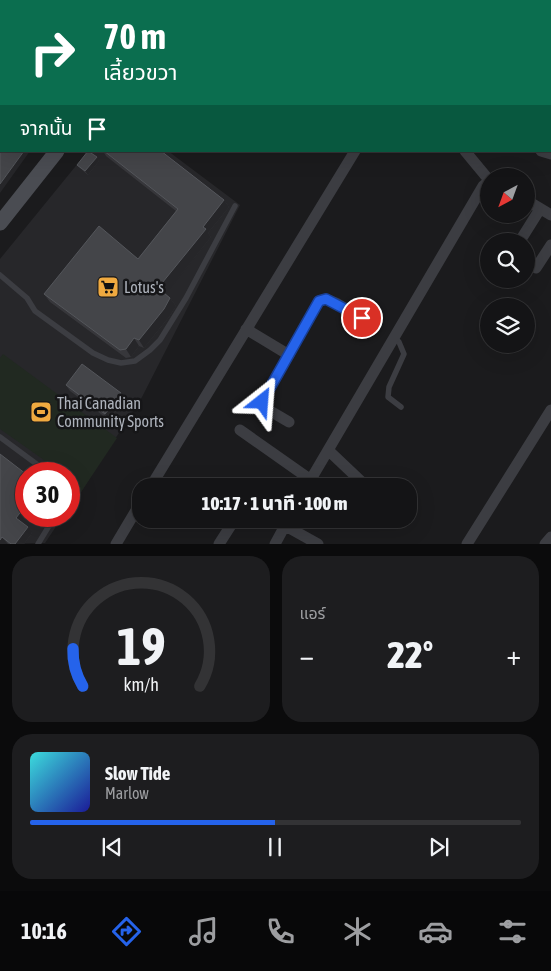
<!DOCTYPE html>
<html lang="th">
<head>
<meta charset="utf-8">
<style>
	body { margin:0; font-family:"Asap Condensed","Noto Sans Thai",sans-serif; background:#1d1d1f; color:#f1f3f6; height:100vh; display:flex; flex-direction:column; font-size:19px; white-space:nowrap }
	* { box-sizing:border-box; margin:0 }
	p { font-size:16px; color:#9d9ea1 }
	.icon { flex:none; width:28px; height:28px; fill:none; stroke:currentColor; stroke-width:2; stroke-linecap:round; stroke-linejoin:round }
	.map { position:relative; height:544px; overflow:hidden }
	.panel { display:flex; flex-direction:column; gap:12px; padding:12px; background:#0b0b0c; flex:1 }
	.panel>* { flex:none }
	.hud { position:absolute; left:0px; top:0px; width:551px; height:152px; box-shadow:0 5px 20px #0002,0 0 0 1px #333335; background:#0b6e4f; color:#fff; overflow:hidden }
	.needle { width:32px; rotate:221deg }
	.controls { position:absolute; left:480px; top:168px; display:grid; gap:10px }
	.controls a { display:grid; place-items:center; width:55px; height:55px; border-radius:50%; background:#141416; box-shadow:0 5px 20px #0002,0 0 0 1px #333335; font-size:25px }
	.speed { position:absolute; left:15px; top:462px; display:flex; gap:10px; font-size:25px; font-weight:700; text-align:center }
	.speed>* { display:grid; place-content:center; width:65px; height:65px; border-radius:50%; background:#141416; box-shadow:0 5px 20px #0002,0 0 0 1px #333335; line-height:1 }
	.speed .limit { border:8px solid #d22; background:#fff; color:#111 }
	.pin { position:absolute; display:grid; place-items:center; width:42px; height:42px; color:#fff; margin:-21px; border:2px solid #fff; border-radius:50%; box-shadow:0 1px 5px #0007 }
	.me { position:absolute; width:55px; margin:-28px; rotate:28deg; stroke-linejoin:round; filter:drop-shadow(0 0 4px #0008) }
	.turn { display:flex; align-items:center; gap:18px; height:105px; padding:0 20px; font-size:22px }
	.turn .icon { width:65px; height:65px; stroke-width:2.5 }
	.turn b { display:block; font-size:35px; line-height:42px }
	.then { display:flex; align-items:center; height:48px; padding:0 20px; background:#0003; gap:10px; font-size:19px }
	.big { font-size:38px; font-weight:800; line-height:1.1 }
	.panel .tile { flex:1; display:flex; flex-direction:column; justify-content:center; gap:8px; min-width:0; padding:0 18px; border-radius:20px; background:#1d1d1f }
	.panel .dial { align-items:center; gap:0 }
	.dial svg { height:130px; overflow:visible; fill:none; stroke:#333335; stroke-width:7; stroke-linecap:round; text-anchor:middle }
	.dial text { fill:#f1f3f6; stroke:none }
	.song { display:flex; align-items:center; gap:15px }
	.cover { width:60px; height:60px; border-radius:8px; background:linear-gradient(135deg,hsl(180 70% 55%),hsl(240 70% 35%)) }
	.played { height:5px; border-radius:2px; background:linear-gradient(90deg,#2563eb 50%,#333335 50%) }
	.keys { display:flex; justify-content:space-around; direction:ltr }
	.heat { display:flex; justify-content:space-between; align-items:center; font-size:28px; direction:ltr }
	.panel .tiles { flex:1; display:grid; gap:12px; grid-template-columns:1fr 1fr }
	.tile:last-child { grid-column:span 2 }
	.trip { position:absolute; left:132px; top:478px; width:285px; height:50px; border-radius:20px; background:#141416; box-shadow:0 5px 20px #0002,0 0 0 1px #333335; font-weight:800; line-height:50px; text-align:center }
	.tab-bar { display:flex; height:80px; justify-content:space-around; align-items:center; background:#080809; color:#9d9ea1 }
	.tab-bar .icon { width:35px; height:35px }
	.tab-bar .current { color:#2563eb }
	.tab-bar b { font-size:22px; color:#f1f3f6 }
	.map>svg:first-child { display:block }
	.built { fill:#27272a }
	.green { fill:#212921 }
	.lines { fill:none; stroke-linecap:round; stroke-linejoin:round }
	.service { stroke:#3c3d42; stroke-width:5.5 }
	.minor { stroke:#3c3d42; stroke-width:11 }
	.secondary { stroke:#4a4c52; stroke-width:15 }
	.primary { stroke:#585b61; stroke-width:18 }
	.motorway { stroke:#686c73; stroke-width:20 }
	.wall { fill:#37373b }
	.shaded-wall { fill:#262629 }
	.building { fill:#444549; stroke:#54565b }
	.route-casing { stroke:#184099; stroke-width:12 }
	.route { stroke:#2563eb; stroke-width:9 }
	.labels { text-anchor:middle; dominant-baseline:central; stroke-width:5; stroke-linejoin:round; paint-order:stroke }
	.poi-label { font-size:16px; fill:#aeb3bc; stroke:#161618; text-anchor:start }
</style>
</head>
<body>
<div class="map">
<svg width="551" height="544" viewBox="0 0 551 544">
	<rect width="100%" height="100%" fill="#1b1b1d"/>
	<!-- built -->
	<path class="built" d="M88,151H168L240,205L142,397L81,492L79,491L69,507V474H26V516H63L45,543L0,544V259Z"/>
	<!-- green -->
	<path class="green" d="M203,0H551V111L550,1Z
		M3,354L117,438L81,492L69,483V474H57L43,463L44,460L0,429V358Z"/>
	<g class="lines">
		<!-- service -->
		<path class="service" d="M0,275L27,298L35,311L93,353L108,360L121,363L135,361L150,350L160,340L186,298L235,206
			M394,338L399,342L404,354L389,387L388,397L401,407
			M0,437L50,474
			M38,544L55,516"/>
		<!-- minor -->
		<path class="minor" d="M172,0L175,1
			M465,151L489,180
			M541,151L551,154
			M526,200L551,215
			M520,241L540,209
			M536,268L551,245
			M246,329L289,355
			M289,422L265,408L262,402L319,301L326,299L336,303L375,326
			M240,430L311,480
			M328,450L366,486
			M151,486L355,151
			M254,486L255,485
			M307,486L483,186L489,181
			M273,519L318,544
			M116,544L141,502
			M219,544L235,519
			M275,544L288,520
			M467,544L551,410
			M545,544L551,537"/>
		<!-- secondary -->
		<path class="secondary" d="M0,223L57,151"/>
		<!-- primary -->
		<path class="primary" d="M196,0V1
			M375,0V1
			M487,0L488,1
			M550,80H551
			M550,114H551"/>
		<!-- motorway -->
		<path class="motorway" d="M42,1L43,0
			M81,1L83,0
			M138,1L141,0
			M0,32L1,31
			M0,55L1,54
			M0,88L1,87
			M0,107L1,106
			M550,131H551"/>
	</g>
	<!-- wall -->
	<path class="wall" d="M103,151H161L224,200L229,207L208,233L211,237L165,294L170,298L176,306L169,317L144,348L139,346L131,357L126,358L50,302L44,294L138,259L176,211L106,156Z
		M97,157L99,161L88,175L80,168L77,165Z
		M66,385L121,393L125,399L109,420L70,391Z
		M26,474V516L21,522L32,533L24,544H8L7,543L0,544Z"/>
	<!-- shaded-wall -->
	<path class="shaded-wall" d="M24,151H30L0,193V184Z
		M97,157L99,161L88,175L85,171Z
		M224,200L229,207L208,233L211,237L164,296L158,288L203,227Z
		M170,298L176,306L169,317L144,348L139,340Z
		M134,338L139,346L131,357L126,349Z
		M121,393L125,399L109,420L105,414Z
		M26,505V516L20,524L16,518Z
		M28,527L32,533L24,544H15Z
		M2,537L7,543L6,544H0V540Z"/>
	<!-- building -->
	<path class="building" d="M1,131V151H24L0,184V133Z
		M88,151L97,157L85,171L77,165Z
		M104,151H161L224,200L203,227L206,229L158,288L170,298L164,309L139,340L134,338L126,349L120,350L44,294L99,226L138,259L178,209Z
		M82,364L121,393L105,414L66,385Z
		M0,454L26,474V505L16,518L28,527L15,544H11L2,537L0,540Z
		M31,468L38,474H27Z"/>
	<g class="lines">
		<!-- route casing -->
		<g class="route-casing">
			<path id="route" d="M262,402L319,301L326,299L362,318"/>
		</g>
		<!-- route -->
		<use href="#route" class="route"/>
	</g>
	<!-- icons -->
	<defs>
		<g id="supermarket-square" transform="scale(1.125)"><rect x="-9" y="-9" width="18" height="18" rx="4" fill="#f0aa40" stroke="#161618"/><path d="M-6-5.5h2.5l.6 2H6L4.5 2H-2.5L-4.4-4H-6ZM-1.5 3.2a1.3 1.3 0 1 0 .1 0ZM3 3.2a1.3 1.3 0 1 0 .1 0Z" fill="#111"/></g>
		<g id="stadium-square" transform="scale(1.125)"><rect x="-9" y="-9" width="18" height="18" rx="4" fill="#f0aa40" stroke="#161618"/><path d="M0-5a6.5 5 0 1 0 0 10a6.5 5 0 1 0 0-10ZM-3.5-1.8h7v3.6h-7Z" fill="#111"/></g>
	</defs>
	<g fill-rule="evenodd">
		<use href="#supermarket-square" x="108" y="287"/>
		<use href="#stadium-square" x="41" y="412"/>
	</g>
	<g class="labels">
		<!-- poi labels -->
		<g class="poi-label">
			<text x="124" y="287">Lotus's</text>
			<text x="57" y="403">Thai Canadian<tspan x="57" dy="18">Community Sports</tspan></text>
		</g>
	</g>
</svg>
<div class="controls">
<a><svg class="needle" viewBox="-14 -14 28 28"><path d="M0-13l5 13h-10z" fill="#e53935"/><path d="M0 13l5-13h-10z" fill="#9d9ea1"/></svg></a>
<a><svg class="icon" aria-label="search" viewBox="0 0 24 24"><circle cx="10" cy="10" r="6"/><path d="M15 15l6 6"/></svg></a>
<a><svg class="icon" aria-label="layers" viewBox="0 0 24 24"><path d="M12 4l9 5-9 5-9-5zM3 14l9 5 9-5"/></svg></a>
</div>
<div class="speed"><div class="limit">30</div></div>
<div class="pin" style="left:362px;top:318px;background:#d93025"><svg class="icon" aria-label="arrive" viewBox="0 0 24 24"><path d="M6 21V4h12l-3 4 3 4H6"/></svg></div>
<svg class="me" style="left:262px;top:402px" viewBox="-20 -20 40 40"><path d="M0-17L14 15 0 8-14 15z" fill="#2563eb" stroke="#fff" stroke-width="4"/></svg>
<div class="trip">10:17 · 1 นาที · 100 m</div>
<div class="hud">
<div class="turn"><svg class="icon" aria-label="right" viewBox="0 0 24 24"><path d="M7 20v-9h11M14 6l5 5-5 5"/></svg><div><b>70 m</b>เลี้ยวขวา</div></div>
<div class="then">จากนั้น<svg class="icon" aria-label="arrive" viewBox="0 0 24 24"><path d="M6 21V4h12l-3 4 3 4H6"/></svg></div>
</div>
</div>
<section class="panel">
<div class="tiles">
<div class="tile dial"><svg viewBox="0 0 100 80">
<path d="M14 69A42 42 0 1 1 86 69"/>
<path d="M14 69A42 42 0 0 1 8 46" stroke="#2563eb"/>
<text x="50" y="56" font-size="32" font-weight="700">19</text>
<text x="50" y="72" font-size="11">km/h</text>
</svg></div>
<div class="tile"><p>แอร์</p>
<div class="heat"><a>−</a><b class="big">22°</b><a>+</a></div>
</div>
<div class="tile">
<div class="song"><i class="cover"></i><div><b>Slow Tide</b><p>Marlow</p></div></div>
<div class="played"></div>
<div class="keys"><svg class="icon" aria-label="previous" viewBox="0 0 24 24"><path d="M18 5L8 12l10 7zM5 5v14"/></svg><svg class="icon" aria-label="pause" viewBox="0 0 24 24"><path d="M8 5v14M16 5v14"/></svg><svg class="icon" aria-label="next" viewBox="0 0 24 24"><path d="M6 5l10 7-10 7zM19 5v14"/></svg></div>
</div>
</div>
</section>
<nav class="tab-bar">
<b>10:16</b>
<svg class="icon current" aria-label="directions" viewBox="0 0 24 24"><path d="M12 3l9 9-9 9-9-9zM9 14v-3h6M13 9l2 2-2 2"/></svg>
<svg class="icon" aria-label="music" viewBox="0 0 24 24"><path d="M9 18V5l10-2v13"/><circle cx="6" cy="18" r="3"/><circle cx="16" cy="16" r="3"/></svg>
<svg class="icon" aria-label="phone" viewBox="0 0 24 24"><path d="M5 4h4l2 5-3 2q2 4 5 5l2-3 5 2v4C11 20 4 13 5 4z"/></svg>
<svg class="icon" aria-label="climate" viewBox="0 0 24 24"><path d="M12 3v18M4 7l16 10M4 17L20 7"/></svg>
<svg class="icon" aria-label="car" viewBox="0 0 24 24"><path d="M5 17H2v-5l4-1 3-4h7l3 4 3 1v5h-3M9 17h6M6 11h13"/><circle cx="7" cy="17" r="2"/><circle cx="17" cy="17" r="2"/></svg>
<svg class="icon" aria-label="filters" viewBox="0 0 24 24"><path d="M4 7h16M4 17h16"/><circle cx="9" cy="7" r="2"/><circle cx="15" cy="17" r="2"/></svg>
</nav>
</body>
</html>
